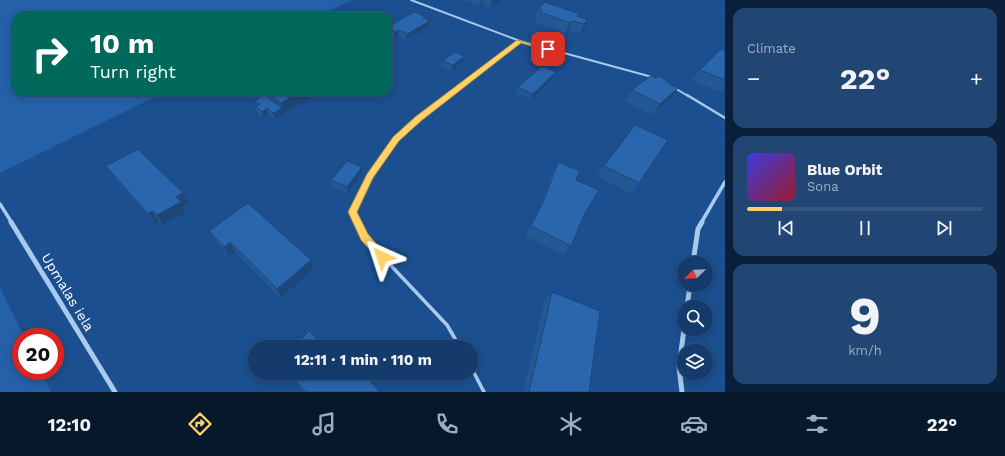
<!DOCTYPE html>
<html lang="en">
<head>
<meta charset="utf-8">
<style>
	body { margin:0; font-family:"Work Sans",sans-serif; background:#214673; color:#f1f3f6; height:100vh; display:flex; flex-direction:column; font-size:15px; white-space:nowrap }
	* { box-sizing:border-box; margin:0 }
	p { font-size:13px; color:#9dadc1 }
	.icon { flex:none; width:22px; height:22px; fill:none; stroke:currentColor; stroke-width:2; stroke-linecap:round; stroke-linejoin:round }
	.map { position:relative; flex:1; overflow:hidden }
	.sheet { display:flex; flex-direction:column; gap:8px; padding:8px; background:#0b203b; width:280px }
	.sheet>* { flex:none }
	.hud { position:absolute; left:12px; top:12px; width:380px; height:84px; border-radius:12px; box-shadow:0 2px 10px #0003,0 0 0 1px #33557e; background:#00695c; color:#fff; overflow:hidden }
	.needle { width:26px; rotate:247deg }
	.controls { position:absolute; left:677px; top:256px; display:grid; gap:8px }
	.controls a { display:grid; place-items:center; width:36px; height:36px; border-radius:50%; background:#143b6b; box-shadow:0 2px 10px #0003,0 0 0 1px #33557e; font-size:20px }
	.speed { position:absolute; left:12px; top:328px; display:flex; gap:8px; font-size:20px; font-weight:700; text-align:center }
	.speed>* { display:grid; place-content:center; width:52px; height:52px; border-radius:50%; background:#143b6b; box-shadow:0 2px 10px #0003,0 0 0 1px #33557e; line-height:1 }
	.speed .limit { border:6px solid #d22; background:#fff; color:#111 }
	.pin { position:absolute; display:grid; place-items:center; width:34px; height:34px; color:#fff; margin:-17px; border-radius:8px; box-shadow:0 2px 6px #0006 }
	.me { position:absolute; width:44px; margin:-22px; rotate:318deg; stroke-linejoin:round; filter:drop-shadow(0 0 3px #0008) }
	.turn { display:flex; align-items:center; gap:14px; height:84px; padding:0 12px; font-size:18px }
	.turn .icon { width:52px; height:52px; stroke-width:2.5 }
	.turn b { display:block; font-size:28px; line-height:34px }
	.big { font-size:30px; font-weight:700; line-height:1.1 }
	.sheet .widget { flex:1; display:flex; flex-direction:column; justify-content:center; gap:6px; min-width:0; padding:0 14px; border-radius:12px; background:#214673 }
	.sheet .dial { align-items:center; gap:0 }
	.dial b { font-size:52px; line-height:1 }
	.song { display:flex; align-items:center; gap:12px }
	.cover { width:48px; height:48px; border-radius:6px; background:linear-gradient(135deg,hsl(240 70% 55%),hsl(350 70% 35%)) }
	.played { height:4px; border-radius:2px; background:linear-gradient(90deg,#ffd166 15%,#33557e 15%) }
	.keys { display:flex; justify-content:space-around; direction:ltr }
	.heat { display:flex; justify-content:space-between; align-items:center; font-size:22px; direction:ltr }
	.trip { position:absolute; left:248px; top:340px; width:230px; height:40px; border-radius:20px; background:#143b6b; box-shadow:0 2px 10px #0003,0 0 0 1px #33557e; font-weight:700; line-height:40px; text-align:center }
	.tabs { display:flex; height:64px; justify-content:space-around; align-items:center; background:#08182b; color:#9dadc1 }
	.tabs .icon { width:28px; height:28px }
	.tabs .active { color:#ffd166 }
	.tabs b { font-size:18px; color:#f1f3f6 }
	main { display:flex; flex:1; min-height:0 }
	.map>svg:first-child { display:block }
	.green { fill:#2461a8 }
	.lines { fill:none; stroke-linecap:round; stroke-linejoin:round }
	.lane-far2 { stroke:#a9c9ee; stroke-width:2 }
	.lane-far1 { stroke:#a9c9ee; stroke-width:2.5 }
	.lane { stroke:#a9c9ee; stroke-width:3.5 }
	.street-far1 { stroke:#a9c9ee; stroke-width:3.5 }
	.street { stroke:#a9c9ee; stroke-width:5 }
	.wall { fill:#245895 }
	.shaded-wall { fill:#1d4779 }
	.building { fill:#2a66ad; stroke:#1d4779 }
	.route { fill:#ffd166; stroke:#a68842 }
	.labels { text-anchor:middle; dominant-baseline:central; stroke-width:4; stroke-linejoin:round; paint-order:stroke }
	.near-street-label { font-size:14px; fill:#fff; stroke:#1b4f8f }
</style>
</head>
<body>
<main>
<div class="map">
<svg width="725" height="392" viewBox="0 0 725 392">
	<rect width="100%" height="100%" fill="#1b4f8f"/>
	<!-- green -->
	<path class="green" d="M0,0H351L319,16H16V92H165L0,173Z
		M0,287L24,337H21V371H41L51,392H0Z"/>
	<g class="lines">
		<!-- lane-far2 -->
		<path class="lane-far2" d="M411,0L520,41L652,77
			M663,81L688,96
			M448,96L520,41"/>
		<!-- lane-far1 -->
		<path class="lane-far1" d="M687,95L725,118
			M358,223L353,212C364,189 379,157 397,138C413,122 431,109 449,95"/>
		<!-- lane -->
		<path class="lane" d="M358,222L364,237L447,325L460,347
			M471,367L484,392"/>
		<!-- street-far1 -->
		<path class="street-far1" d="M0,204L12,223
			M701,223L725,182"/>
		<!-- street -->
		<path class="street" d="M11,222L115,392
			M693,263L698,229L702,222
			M687,307L690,285
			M682,392L679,367L684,329"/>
	</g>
	<!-- wall -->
	<path class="wall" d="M464,0H500L499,3L490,8L482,5L480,6Z
		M538,9L580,14L579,17L588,20L584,30L580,34L568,31L565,33L536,22L537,20L534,19Z
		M425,16V18L430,21L429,26L406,40L398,36L395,38L389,35V26Z
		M725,50V88L721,92L692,80L700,70Z
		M442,61L463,62L451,71L441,66Z
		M553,78L531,100L516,93L518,87Z
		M656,78L668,80L666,83L670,99L652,115L625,101L632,90Z
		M263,92H312L313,96L275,119L268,114L263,118L257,113L256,107L257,106L255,101L264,95Z
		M558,162L576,180L583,217L571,246L564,255L525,236L539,210L552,173Z
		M106,166L183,193L189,203L183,207L186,212L163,225L159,221L155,224L114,177Z
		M604,166L639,183L631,193L597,176Z
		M362,173L347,193L331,186V180Z
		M209,231L311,260L313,269L281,298L235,252L229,256L215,241Z
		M552,292L589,392H523L545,300Z
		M287,373H362L380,392H304Z"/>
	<!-- shaded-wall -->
	<path class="shaded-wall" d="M482,0H483L482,5L480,6Z
		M492,0H500L499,3L490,8Z
		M588,20L584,30L580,34L584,24Z
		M430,21L429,26L406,40L407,34Z
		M572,21L568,31L565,33L570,23Z
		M399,30L398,36L395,38V32Z
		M465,56L463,62L451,71L453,65Z
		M556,72L553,78L531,100L533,94Z
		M678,88L670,99L652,115L660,104Z
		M300,92H312L313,96L275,119L273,113L282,108L281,103Z
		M267,108L268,114L263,118L262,112Z
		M362,167V173L347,193V187Z
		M183,193L189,203L183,207L186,212L163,225L157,215L176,197Z
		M152,211L159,221L155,224L148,214Z
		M230,242L235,252L229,256L224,247Z
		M311,260L313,269L281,298L277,289Z"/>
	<!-- building -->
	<path class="building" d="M545,2L580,14L577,16L588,20L584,24L572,21L570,23L540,12L542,10L538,9Z
		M414,12L425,16L423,17L430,21L407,34L399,30L395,32L389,29L393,27L389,26Z
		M721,49L725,50V80L700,70Z
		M455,52L465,56L453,65L442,61Z
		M542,66L556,72L533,94L518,87Z
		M650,76L656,78L658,76L668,80L665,82L678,88L660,104L632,90Z
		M265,92H300L281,103Z
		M264,95L282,108L273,113L267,108L262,112L256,107L260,104L255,101Z
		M635,125L668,140L639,183L604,166Z
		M138,149L183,193L176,197L181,202L157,215L152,211L148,214L106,166Z
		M347,161L362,167L347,187L331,180Z
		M558,162L580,171L576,180L599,190L583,217L571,246L531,226L544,200Z
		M248,203L311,260L277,289L230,242L224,247L209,231Z
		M552,292L600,311L589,392H529Z
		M309,331L324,346L330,340L336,347H293Z
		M289,373H362L380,392H306Z"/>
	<!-- route -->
	<path class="route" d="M517,40L551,49L548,51L521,43L421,121L399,141L373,178L357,212L368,234L388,257L386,260L382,261L379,260L361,240L348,212L367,174L393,137L415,117Z"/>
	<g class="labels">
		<!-- near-street labels -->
		<g class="near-street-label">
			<text transform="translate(68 292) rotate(59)">Upmalas iela</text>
		</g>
	</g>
</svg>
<div class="controls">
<a><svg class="needle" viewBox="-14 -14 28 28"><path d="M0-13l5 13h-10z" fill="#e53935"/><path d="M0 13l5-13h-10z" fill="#9dadc1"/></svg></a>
<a><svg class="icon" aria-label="search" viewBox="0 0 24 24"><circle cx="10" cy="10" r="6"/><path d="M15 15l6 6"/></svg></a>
<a><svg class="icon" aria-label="layers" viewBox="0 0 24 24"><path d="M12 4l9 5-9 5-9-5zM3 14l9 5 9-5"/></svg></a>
</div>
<div class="speed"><div class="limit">20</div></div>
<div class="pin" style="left:548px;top:49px;background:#d93025"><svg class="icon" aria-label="arrive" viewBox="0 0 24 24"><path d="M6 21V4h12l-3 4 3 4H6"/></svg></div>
<svg class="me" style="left:382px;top:257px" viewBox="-20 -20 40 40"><path d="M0-17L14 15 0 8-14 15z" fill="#ffd166" stroke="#fff" stroke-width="4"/></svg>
<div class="trip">12:11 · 1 min · 110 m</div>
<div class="hud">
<div class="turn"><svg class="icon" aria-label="right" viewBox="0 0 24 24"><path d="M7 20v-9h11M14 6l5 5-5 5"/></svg><div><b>10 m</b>Turn right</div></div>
</div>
</div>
<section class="sheet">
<div class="widget"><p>Climate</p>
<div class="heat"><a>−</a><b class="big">22°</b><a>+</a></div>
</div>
<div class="widget">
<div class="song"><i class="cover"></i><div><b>Blue Orbit</b><p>Sona</p></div></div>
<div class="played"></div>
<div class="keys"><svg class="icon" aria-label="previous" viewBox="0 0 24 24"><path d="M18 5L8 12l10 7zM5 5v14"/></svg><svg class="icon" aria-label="pause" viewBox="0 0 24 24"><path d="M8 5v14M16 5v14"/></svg><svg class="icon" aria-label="next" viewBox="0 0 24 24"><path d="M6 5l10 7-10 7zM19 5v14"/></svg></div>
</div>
<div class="widget dial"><b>9</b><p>km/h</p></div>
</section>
</main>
<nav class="tabs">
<b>12:10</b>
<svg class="icon active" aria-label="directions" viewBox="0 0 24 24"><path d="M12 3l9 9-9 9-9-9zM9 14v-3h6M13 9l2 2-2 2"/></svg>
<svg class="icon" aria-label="music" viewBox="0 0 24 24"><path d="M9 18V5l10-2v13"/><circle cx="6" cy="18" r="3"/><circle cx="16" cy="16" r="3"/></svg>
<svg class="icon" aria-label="phone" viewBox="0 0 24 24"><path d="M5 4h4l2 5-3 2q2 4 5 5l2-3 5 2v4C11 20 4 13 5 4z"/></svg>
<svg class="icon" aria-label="climate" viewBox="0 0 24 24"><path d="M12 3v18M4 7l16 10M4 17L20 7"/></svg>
<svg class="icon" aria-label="car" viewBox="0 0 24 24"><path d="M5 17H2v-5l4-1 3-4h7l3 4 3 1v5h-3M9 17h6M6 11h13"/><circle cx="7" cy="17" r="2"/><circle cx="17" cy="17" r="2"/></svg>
<svg class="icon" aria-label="filters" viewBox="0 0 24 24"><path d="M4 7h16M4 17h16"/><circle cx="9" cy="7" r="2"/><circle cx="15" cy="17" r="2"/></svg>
<b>22°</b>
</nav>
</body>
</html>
